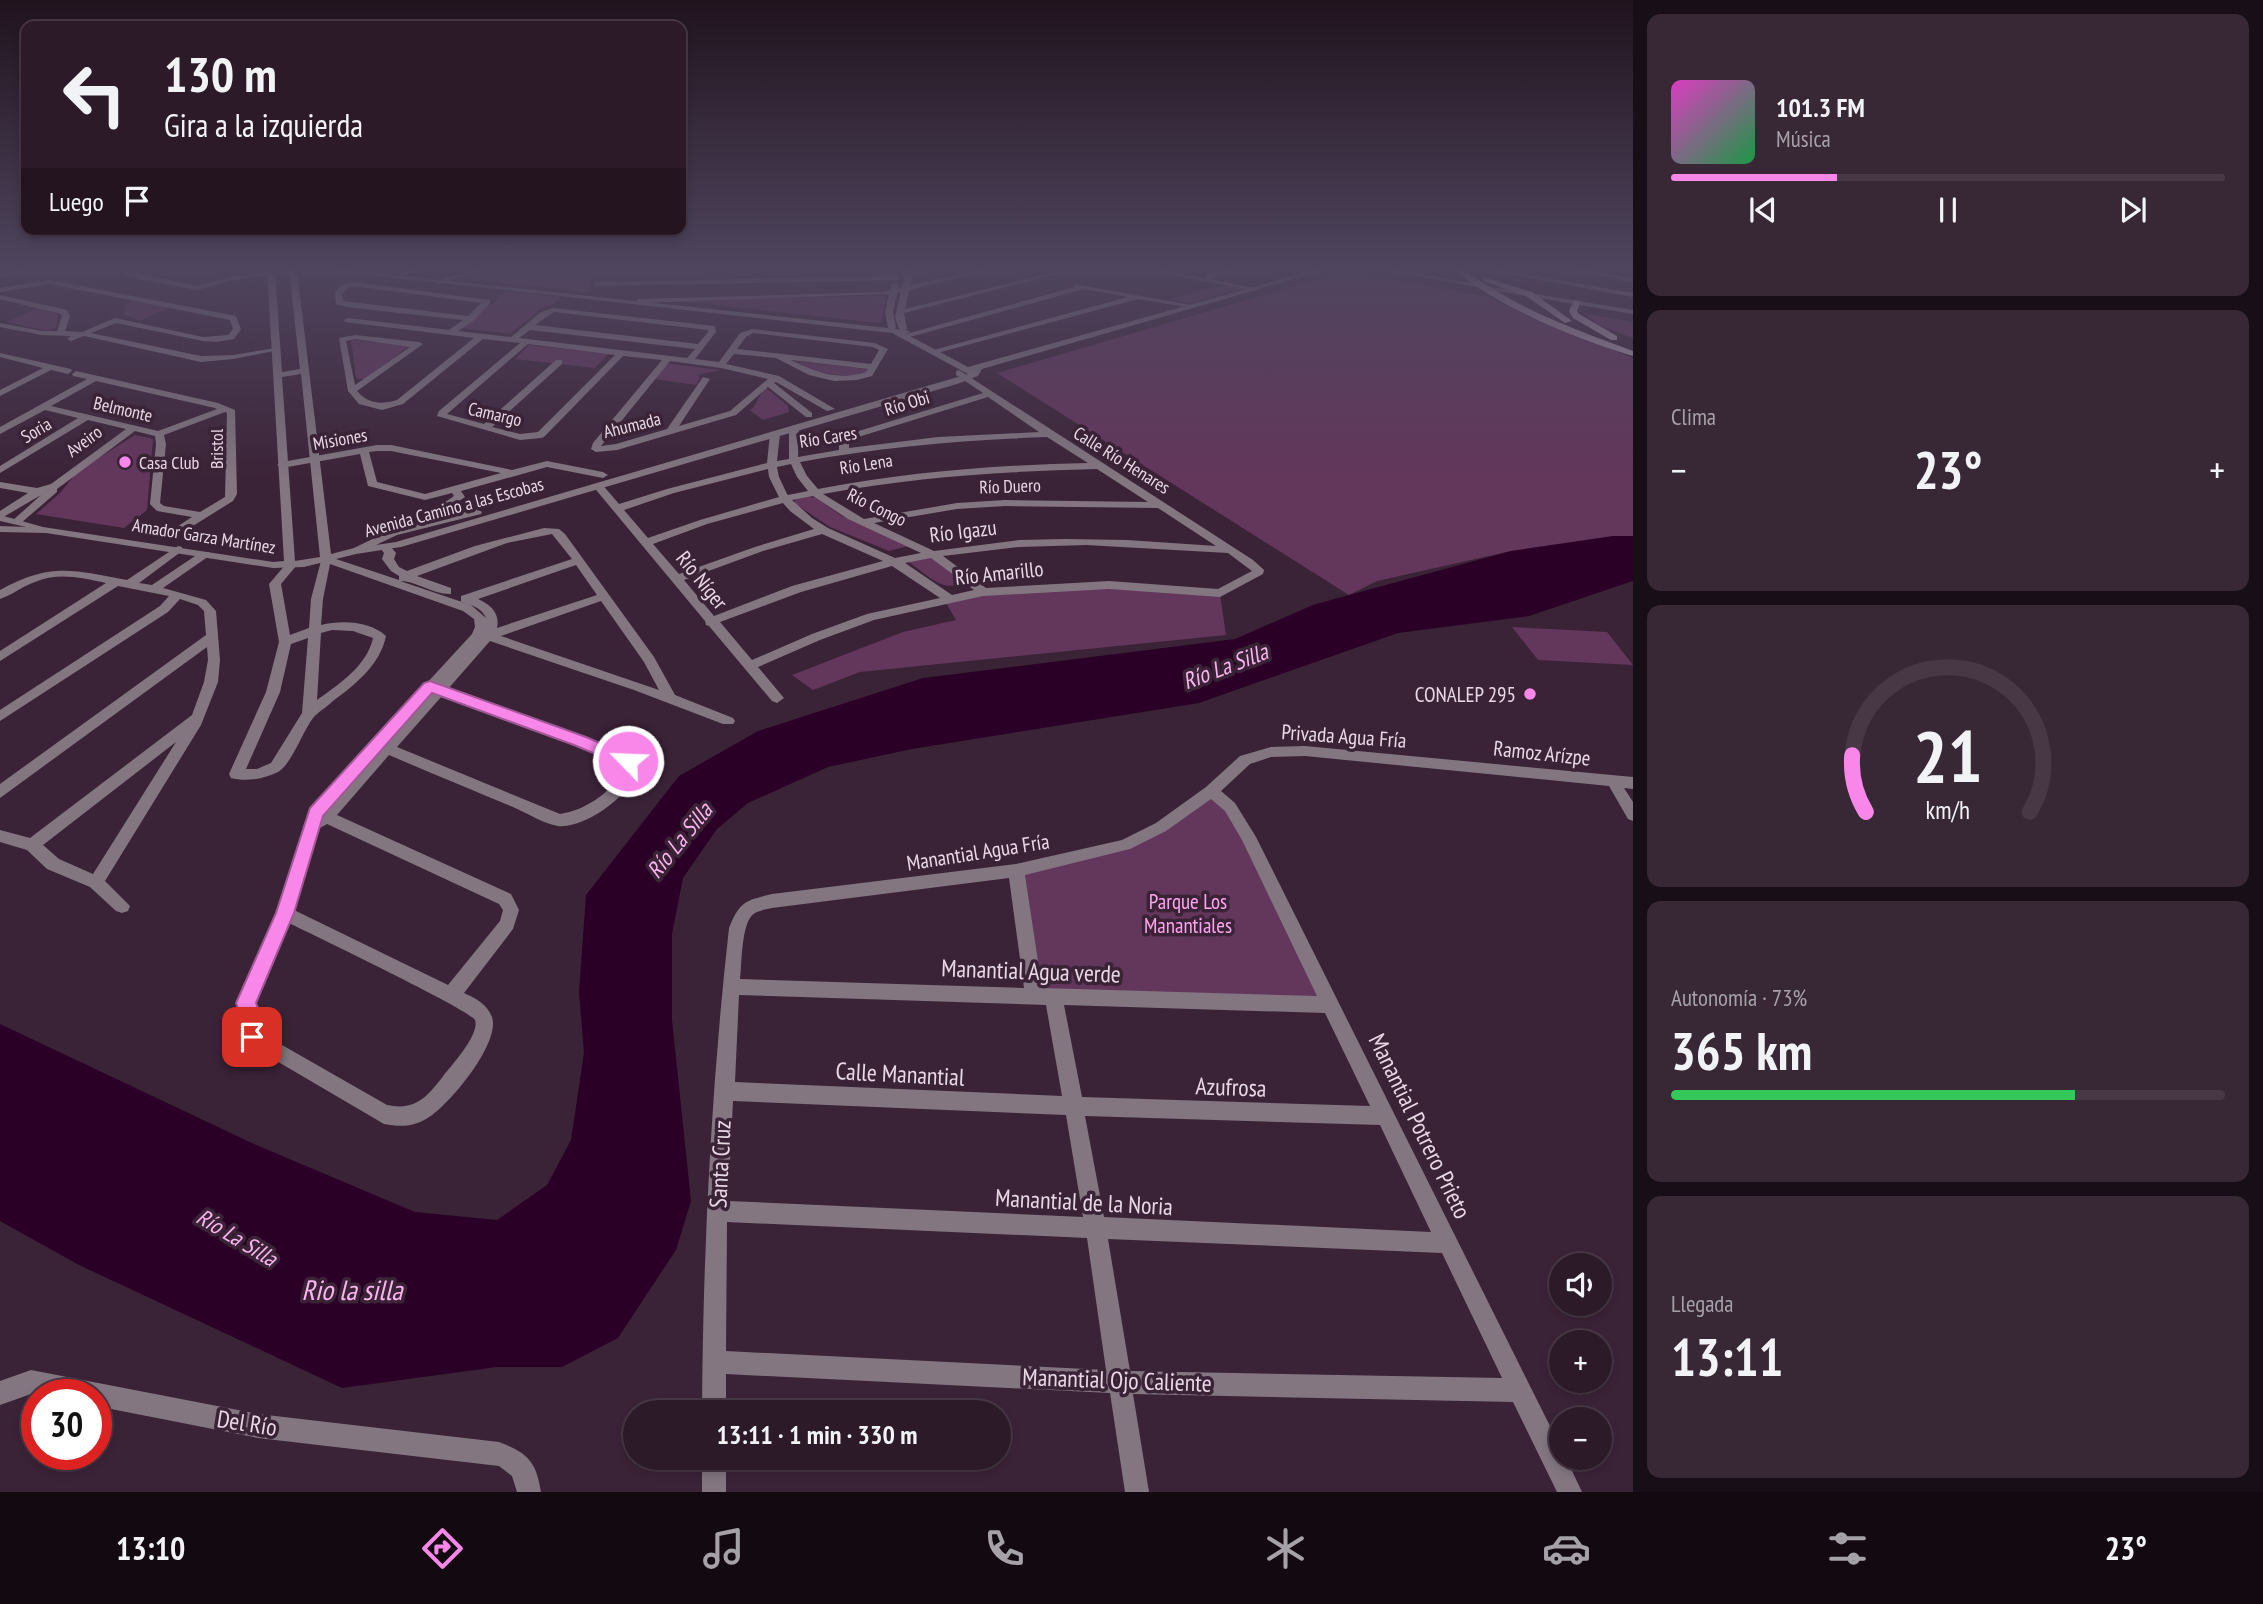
<!DOCTYPE html>
<html lang="es">
<head>
<meta charset="utf-8">
<style>
	body { margin:0; font-family:"PT Sans Narrow",sans-serif; background:#382735; color:#f1f3f6; height:100vh; display:flex; flex-direction:column; font-size:26px; white-space:nowrap }
	* { box-sizing:border-box; margin:0 }
	p { font-size:23px; color:#a6a1a8 }
	.icon { flex:none; width:38px; height:38px; fill:none; stroke:currentColor; stroke-width:2; stroke-linecap:round; stroke-linejoin:round }
	.map { position:relative; flex:1; overflow:hidden }
	.sheet { display:flex; flex-direction:column; gap:14px; padding:14px; background:#180e17; width:630px }
	.sheet>* { flex:none }
	.top-card { position:absolute; left:21px; top:21px; width:665px; height:214px; border-radius:14px; box-shadow:0 4px 10px #0003,0 0 0 2px #483846; background:#2c1a29; color:#f1f3f6; overflow:hidden }
	.buttons { position:absolute; left:1549px; top:1253px; display:grid; gap:14px }
	.buttons a { display:grid; place-items:center; width:63px; height:63px; border-radius:50%; background:#2c1a29; box-shadow:0 4px 10px #0003,0 0 0 2px #483846; font-size:35px }
	.speed { position:absolute; left:21px; top:1379px; display:flex; gap:14px; font-size:35px; font-weight:700; text-align:center }
	.speed>* { display:grid; place-content:center; width:91px; height:91px; border-radius:50%; background:#2c1a29; box-shadow:0 4px 10px #0003,0 0 0 2px #483846; line-height:1 }
	.speed .limit { border:10px solid #d22; background:#fff; color:#111 }
	.pin { position:absolute; display:grid; place-items:center; width:60px; height:60px; color:#fff; margin:-30px; border-radius:14px; box-shadow:0 4px 10px #0006 }
	.me { position:absolute; width:77px; margin:-38px; rotate:294deg; stroke-linejoin:round; filter:drop-shadow(0 0 5px #0008) }
	.turn { display:flex; align-items:center; gap:24px; height:147px; padding:0 28px; font-size:32px }
	.turn .icon { width:91px; height:91px; stroke-width:2.5 }
	.turn b { display:block; font-size:49px; line-height:60px }
	.then { display:flex; align-items:center; height:66px; padding:0 28px; background:#0003; gap:14px; font-size:26px }
	.big { font-size:52px; font-weight:700; line-height:1.1 }
	.sheet .card { flex:1; display:flex; flex-direction:column; justify-content:center; gap:10px; min-width:0; padding:0 24px; border-radius:14px; background:#382735 }
	.sheet .dial { align-items:center; gap:0 }
	.dial svg { height:182px; overflow:visible; fill:none; stroke:#483846; stroke-width:7; stroke-linecap:round; text-anchor:middle }
	.dial text { fill:#f1f3f6; stroke:none }
	.song { display:flex; align-items:center; gap:21px }
	.cover { width:84px; height:84px; border-radius:10px; background:linear-gradient(135deg,hsl(310 70% 55%),hsl(140 70% 35%)) }
	.played { height:7px; border-radius:4px; background:linear-gradient(90deg,#f987e9 30%,#483846 30%) }
	.keys { display:flex; justify-content:space-around; direction:ltr }
	.heat { display:flex; justify-content:space-between; align-items:center; font-size:38px; direction:ltr }
	.charge { height:10px; border-radius:5px; background:linear-gradient(90deg,#34c759 73%,#483846 0) }
	.trip { position:absolute; left:623px; top:1400px; width:388px; height:70px; border-radius:35px; background:#2c1a29; box-shadow:0 4px 10px #0003,0 0 0 2px #483846; font-weight:700; line-height:70px; text-align:center }
	.tab-bar { display:flex; height:112px; justify-content:space-around; align-items:center; background:#120a10; color:#a6a1a8 }
	.tab-bar .icon { width:49px; height:49px }
	.tab-bar .on { color:#f987e9 }
	.tab-bar b { font-size:32px; color:#f1f3f6 }
	main { display:flex; flex:1; min-height:0 }
	.map>svg:first-child { display:block }
	.green { fill:#63365c }
	.water { fill:#2a0026 }
	.lines { fill:none; stroke-linecap:round; stroke-linejoin:round }
	.minor { fill:#837681; fill-rule:evenodd }
	.tertiary { fill:#837681; fill-rule:evenodd }
	.secondary { fill:#b5a0b1; fill-rule:evenodd }
	.route { fill:#f987e9; stroke:#a25897; stroke-width:2 }
	.poi-dot { fill:#f987e9; stroke:#3b2337; stroke-width:2.5 }
	.labels { text-anchor:middle; dominant-baseline:central; stroke-width:7; stroke-linejoin:round; paint-order:stroke }
	.far-street-label { font-size:18px; fill:#e8d8e5; stroke:#3b2337 }
	.far-poi-label { font-size:18px; fill:#e8d8e5; stroke:#3b2337; text-anchor:start }
	.street-label { font-size:21px; fill:#e8d8e5; stroke:#3b2337 }
	.poi-label { font-size:21px; fill:#e8d8e5; stroke:#3b2337; text-anchor:end }
	.park-label { font-size:21px; fill:#fda4ef; stroke:#3b2337 }
	.water-label { font-size:23px; font-style:italic; fill:#fbb4ef; stroke:#3b2337 }
	.near-street-label { font-size:24px; fill:#e8d8e5; stroke:#3b2337 }
	.near-water-label { font-size:28px; font-style:italic; fill:#fbb4ef; stroke:#3b2337 }
</style>
</head>
<body>
<main>
<div class="map">
<svg width="1633" height="1492" viewBox="0 0 1633 1492">
	<rect width="100%" height="100%" fill="#3b2337"/>
	<!-- green -->
	<path class="green" d="M487,270H594L589,292L458,278Z
		M1345,271L1490,297L1525,315L1633,358V546L1511,551L1377,581L1349,595L997,373Z
		M1224,285L1241,288L1192,303L1168,299Z
		M505,291L560,297L552,305L543,307L510,334L461,328L499,299L497,296Z
		M883,296L886,297L881,322L879,323L672,300Z
		M133,301L169,307L139,321L124,314L126,304Z
		M38,308L58,314L56,327L49,331L7,322Z
		M1583,313L1633,322V338L1601,326Z
		M351,340H357L409,346L365,379H359L356,377Z
		M529,345L608,354L595,368L515,359Z
		M794,361L866,369L869,372C841,380 819,373 794,361Z
		M665,363L721,370L698,375L700,378L696,385L655,379Z
		M765,387L788,406L789,412L763,420L749,410L753,408Z
		M135,435L153,439L147,510L124,528L36,514L60,493L78,471Z
		M806,496L816,498L842,516L908,546L889,551L830,527L794,503L796,497Z
		M931,556L964,582C942,595 925,572 907,561Z
		M1054,588L1130,589L1220,595L1226,635L860,672L813,690L792,675L903,632L956,620L946,603L984,595Z
		M1512,627L1607,632L1633,665L1538,660Z
		M1211,791L1224,800L1331,1005L1034,996L1016,871L1125,845Z"/>
	<!-- water -->
	<path class="water" d="M1613,536H1633V581L1529,616L1398,633L1199,703L912,749L828,767L748,803L717,829L683,878L672,934V1020L691,1201L676,1250L618,1338L562,1367H497L342,1388L79,1265L0,1221V1024L254,1144L415,1212L497,1220L547,1185L571,1140L584,1053L579,992L586,895L679,776L758,731L923,678L1235,639L1313,605L1349,595L1511,551Z"/>
	<g class="lines">
		<!-- minor -->
		<path class="minor" d="M18,270H32L0,278V274Z
			M129,270L130,272L197,286L234,276L271,272L275,274L234,280L197,290L124,276L123,270Z
			M408,270H420L401,276L397,274Z
			M474,270H485L438,284L434,282Z
			M906,270H914L910,285L978,270H991L909,290L905,309L1063,270H1075L904,313L907,329L903,331L899,329L895,317L901,292L897,293L893,312L896,328L892,330L888,328L885,312L889,294L639,303L635,301L639,299L881,292L890,290L891,285L895,283L899,285L898,288L902,287Z
			M1148,270H1163L1205,278V275L1224,270H1235L1210,279L1259,289L1255,291Z
			M1486,270H1502L1633,293V297Z
			M1570,270H1586L1633,278V282Z
			M897,276L900,280L597,286L593,284L597,282Z
			M50,280L236,316L241,329L234,339L216,342L203,341L116,323L91,333L201,356L233,355L275,348L279,350L233,359L201,362L84,336L71,341L67,339L71,336L42,335L0,327V323L42,331H57L62,316L61,314L0,299V295L67,310L70,316L65,331L82,332L115,318L203,337L228,335L233,329L230,320L50,284L0,292V288Z
			M354,282L490,300V304L473,321L458,331L511,337L541,312L553,308L715,326L716,332L695,359L719,362L740,333L752,329L875,343L888,349L872,376L857,380L834,381L809,375L776,358L734,354L726,364L779,376L835,409L827,411L776,382L774,383L812,413V417H806L768,387L736,415L617,450L596,452L591,449L593,443L662,360L623,356L544,437L541,438L520,440L437,416L439,411L520,343L483,339L403,404L382,410L359,404L348,391L339,338L355,335L419,342L423,344L357,391C369,404 380,405 397,400L474,338L345,322L344,320L348,318L449,330L463,320L346,307L336,304L335,292L341,285ZM354,286L481,303L468,316L343,301L342,294L347,289ZM554,312L708,330V332L698,344L535,325ZM530,330L695,349L687,358L519,338ZM753,333L873,347L879,350L871,364L737,349L746,337ZM355,339L410,347L355,385L346,341ZM528,344L615,355L538,432L520,434L492,427L562,364V360H556L484,424L447,414ZM791,360L868,369L866,372C838,381 816,372 791,360ZM670,361L721,368L768,379L730,411L679,426L710,379L703,377L667,429L616,444L601,446Z
			M1074,284L1197,306L1193,308L1138,299L937,353L930,351L1128,297L1084,289L906,338L899,336L1074,287Z
			M1500,288L1633,310V314L1503,292H1500Z
			M0,353L71,369L72,371L68,374L51,370L0,396V390L43,368L0,357Z
			M959,370L1253,560L1264,570L1263,574L1220,597L1109,589L983,596L874,620L820,640L758,667L784,698L777,703L772,701L709,626L706,625L705,621L592,485L601,483L619,504L667,489L767,463L770,434L775,431L780,434L777,461L789,459V428L794,425L799,428L798,457L839,450V441L849,434L983,393L956,375V371ZM988,397L1039,432L938,437L849,448V442L855,438ZM1047,437L1088,463C997,465 907,472 818,489L807,476L800,462C882,447 964,440 1047,437ZM791,464L797,477L808,491L788,495L787,494L779,477L777,467ZM768,469L769,477L779,497L700,520L648,538L624,510L674,493ZM1097,469L1148,502L1005,500L957,503L864,519L823,494C914,477 1005,471 1097,469ZM813,496L848,519L921,553L895,558L828,528L812,518L792,500ZM783,503L790,511L814,529L755,547L679,574L653,544L707,524ZM1005,506L1158,508L1216,546L1127,540L1065,539L1019,540L934,551L874,523L957,509ZM822,534L883,561L792,586L714,616L684,580L763,551ZM1086,545L1228,553L1252,571L1218,589L1109,581L986,588L943,556L1019,547ZM931,558L974,590L952,595L905,563ZM892,566L940,598L867,614L812,634L752,660L720,622L801,592Z
			M76,371L218,403L235,410L237,494L233,501L180,534H172V530L192,517L157,511L150,504L156,444L155,436L135,431L57,489V492L21,523H13L12,521L41,495L0,519V511L28,493L0,488V482L37,488L51,484L126,429L88,420L0,473V466L78,418L45,410L0,434V427L87,379L73,376L72,374ZM96,381L215,408L217,409L158,431L51,406ZM225,412L227,413L225,497L200,512L164,506L160,503L166,444L164,435Z
			M377,445H391L512,470L547,461L603,472L608,475L603,478L547,467L461,491L465,497L452,506L458,518L453,521L449,520L441,505L454,496L452,493L425,500L368,486L360,454L282,468L277,465L282,462ZM377,451H391L501,473L425,494L377,482L369,452Z
			M544,528L559,529L565,534L654,657L675,695L733,718L735,721L733,724H723L634,690L490,641L448,689L622,751L638,765C636,792 586,829 558,826C544,824 527,813 513,807C472,790 431,773 389,755L337,815L511,894L519,910L513,929L464,993C475,998 487,1004 492,1017C501,1043 448,1107 426,1119C412,1127 400,1127 384,1124L246,1043L243,1037L244,1023L237,1003L277,913L311,809L472,634L475,627L474,619L463,611L330,564L323,599L321,625C342,620 370,621 386,636C380,665 356,684 333,701C327,707 318,712 313,718C303,731 291,765 278,772C264,779 246,782 231,778L229,774L266,692L279,642L269,584L286,564H294L296,566L281,584L290,635L309,628L311,599L322,557H330L399,580V576L391,571L382,559L384,553L380,548L382,546H390L396,553L394,559L399,567L407,571L475,546ZM552,534L572,559L461,596V602C470,604 482,608 486,618L471,605L400,581C417,581 434,595 451,594V588L417,576L507,543ZM576,565L597,595L497,628C500,613 491,605 478,599ZM601,601L644,662L659,690L501,636ZM332,630L353,631L373,638C367,666 339,684 317,700L321,633ZM308,638L302,713L271,763L257,769H246L280,692L291,644ZM442,696L612,759L624,767L623,774C607,794 586,810 560,814L397,747ZM327,824L499,904L503,910L500,921L448,985L294,910L318,829ZM289,923C311,934 470,1010 475,1020C480,1034 453,1064 444,1075C427,1097 416,1111 387,1105L261,1033L262,1023L255,1003Z
			M178,546L182,547V551L139,583L152,585L201,552H209V556L163,588L206,600L216,611L220,660L218,682L201,725L105,881L130,906L128,911L122,913L116,911L90,887L47,869L27,850L0,842V830L30,838L192,715L204,682L208,660L207,647L0,798V784L206,635L204,611L198,605L180,599L168,612L0,721V710L160,606L169,596L118,586L0,661V651L106,583C82,578 58,572 35,582C23,586 12,595 0,599V590C51,562 73,570 127,580ZM176,742L93,874L59,859L43,845Z
			M1305,746L1633,777V789L1624,788L1633,802V821L1628,819L1609,786L1305,756L1271,757L1250,764L1221,791L1235,803L1256,837L1561,1448V1458H1566L1582,1492H1557L1513,1402L1133,1394L1149,1492H1125L1110,1393L726,1374V1412H702C703,1251 711,1089 729,928C740,901 745,901 772,894L1016,864L1122,840L1156,823L1206,787L1240,756L1271,747ZM1211,799L1225,811L1242,840L1317,996L1042,988L1025,875L1130,849L1166,831ZM1009,878L1024,988L740,979C742,964 741,920 755,913C760,910 767,909 772,908ZM739,995L1046,1005L1062,1096L735,1082ZM1064,1005L1325,1013L1370,1106L1082,1097ZM733,1101L1066,1115L1083,1217L728,1201ZM1085,1116L1380,1125L1431,1232L1104,1217ZM727,1222L1087,1238L1106,1370L726,1351ZM1108,1239L1442,1253L1502,1378L1130,1371Z
			M31,1370L258,1414L499,1442C528,1453 536,1461 541,1492H517L512,1476L499,1466L258,1438L96,1406V1395L31,1394L0,1405V1381Z
			M702,1458H726V1492H702Z"/>
		<!-- tertiary -->
		<path class="tertiary" d="M267,270H275L282,372L300,369L289,270H297L331,554L354,548L389,531L477,509L482,512L481,514L397,535L376,545L396,542L968,374L892,333L325,270H348L906,330L910,332L906,334L968,367L1314,270H1325L982,369L978,376L957,384L401,547L356,554L304,567L273,568L46,533L0,532V526L26,527L0,521V515L43,527L273,562L284,561ZM301,374L320,557L295,561L282,377Z
			M1386,270H1401L1507,290L1503,292Z"/>
		<!-- secondary -->
		<path class="secondary" d="M1455,270C1468,270 1481,282 1493,289C1537,316 1585,333 1633,351V356C1579,340 1497,307 1455,270Z
			M1483,277L1532,292L1572,321L1565,323L1526,296L1483,281Z
			M1574,300L1581,302L1577,311L1579,314L1617,336V340H1611L1573,318L1569,311Z"/>
	</g>
	<!-- sky -->
	<linearGradient id="sky" x2="0" y2="1"><stop stop-color="#20131e"/><stop offset="0.56" stop-color="#4f455e"/><stop offset="1" stop-color="#4f455e" stop-opacity="0"/></linearGradient>
	<rect width="1633" height="479" fill="url(#sky)"/>
	<!-- route -->
	<path class="route" d="M430,681L586,737L633,757L636,761L633,765H622L574,745L432,693L323,816L294,913L256,1003C262,1018 266,1029 259,1044L252,1047L244,1044L241,1037L243,1023L236,1003L276,913L310,808L424,683Z"/>
	<!-- markers -->
	<g class="poi-dot">
		<circle cx="125" cy="462" r="7"/>
		<circle cx="1530" cy="694" r="7"/>
	</g>
	<g class="labels">
		<!-- far-street labels -->
		<g class="far-street-label">
			<text transform="translate(907 403) rotate(-17)">Río Obi</text>
			<text transform="translate(123 409) rotate(13)">Belmonte</text>
			<text transform="translate(495 414) rotate(13)">Camargo</text>
			<text transform="translate(632 425) rotate(-14)">Ahumada</text>
			<text transform="translate(36 430) rotate(-31)">Soria</text>
			<text transform="translate(828 437) rotate(-9)">Río Cares</text>
			<text transform="translate(340 439) rotate(-10)">Misiones</text>
			<text transform="translate(84 441) rotate(-36)">Aveiro</text>
			<text transform="translate(216 449) rotate(-90)">Bristol</text>
			<text transform="translate(1122 460) rotate(32)">Calle Río Henares</text>
			<text transform="translate(866 464) rotate(-9)">Río Lena</text>
			<text transform="translate(1010 486) rotate(-2)">Río Duero</text>
			<text transform="translate(454 507) rotate(-15)">Avenida Camino a las Escobas</text>
			<text transform="translate(877 507) rotate(26)">Río Congo</text>
			<text transform="translate(204 536) rotate(9)">Amador Garza Martínez</text>
		</g>
		<!-- far-poi labels -->
		<g class="far-poi-label">
			<text x="139" y="462">Casa Club</text>
		</g>
		<!-- street labels -->
		<g class="street-label">
			<text transform="translate(963 531) rotate(-7)">Río Igazu</text>
			<text transform="translate(999 573) rotate(-6)">Río Amarillo</text>
			<text transform="translate(702 580) rotate(51)">Río Níger</text>
			<text transform="translate(1344 736) rotate(4)">Privada Agua Fría</text>
			<text transform="translate(1542 753) rotate(6)">Ramoz Arízpe</text>
			<text transform="translate(978 852) rotate(-9)">Manantial Agua Fría</text>
		</g>
		<!-- poi labels -->
		<g class="poi-label">
			<text x="1516" y="694">CONALEP 295</text>
		</g>
		<!-- park labels -->
		<g class="park-label">
			<text x="1188" y="901">Parque Los<tspan x="1188" dy="24">Manantiales</tspan></text>
		</g>
		<!-- water labels -->
		<g class="water-label">
			<text transform="translate(1225 666) rotate(-21)">Río La Silla</text>
			<text transform="translate(679 840) rotate(-51)">Río La Silla</text>
			<text transform="translate(237 1237) rotate(31)">Río La Silla</text>
		</g>
		<!-- near-street labels -->
		<g class="near-street-label">
			<text transform="translate(1031 971) rotate(2)">Manantial Agua verde</text>
			<text transform="translate(900 1074) rotate(3)">Calle Manantial</text>
			<text transform="translate(1231 1087) rotate(2)">Azufrosa</text>
			<text transform="translate(1420 1126) rotate(64)">Manantial Potrero Prieto</text>
			<text transform="translate(720 1164) rotate(-87)">Santa Cruz</text>
			<text transform="translate(1084 1202) rotate(3)">Manantial de la Noria</text>
			<text transform="translate(1117 1380) rotate(2)">Manantial Ojo Caliente</text>
			<text transform="translate(247 1423) rotate(9)">Del Río</text>
		</g>
		<!-- near-water labels -->
		<g class="near-water-label">
			<text x="352" y="1289">Rio la silla</text>
		</g>
	</g>
</svg>
<div class="buttons">
<a><svg class="icon" aria-label="sound" viewBox="0 0 24 24"><path d="M4 9h4l5-4v14l-5-4H4zM17 9q2 3 0 6"/></svg></a>
<a>+</a>
<a>−</a>
</div>
<div class="speed"><div class="limit">30</div></div>
<div class="pin" style="left:252px;top:1037px;background:#d93025"><svg class="icon" aria-label="arrive" viewBox="0 0 24 24"><path d="M6 21V4h12l-3 4 3 4H6"/></svg></div>
<svg class="me" style="left:628px;top:761px" viewBox="-20 -20 40 40"><circle r="17" fill="#f987e9" stroke="#fff" stroke-width="3"/><path d="M0-11L8 9 0 5-8 9z" fill="#fff"/></svg>
<div class="trip">13:11 · 1 min · 330 m</div>
<div class="top-card">
<div class="turn"><svg class="icon" aria-label="left" viewBox="0 0 24 24"><path d="M17 20v-9H6M10 6l-5 5 5 5"/></svg><div><b>130 m</b>Gira a la izquierda</div></div>
<div class="then">Luego<svg class="icon" aria-label="arrive" viewBox="0 0 24 24"><path d="M6 21V4h12l-3 4 3 4H6"/></svg></div>
</div>
</div>
<section class="sheet">
<div class="card">
<div class="song"><i class="cover"></i><div><b>101.3 FM</b><p>Música</p></div></div>
<div class="played"></div>
<div class="keys"><svg class="icon" aria-label="previous" viewBox="0 0 24 24"><path d="M18 5L8 12l10 7zM5 5v14"/></svg><svg class="icon" aria-label="pause" viewBox="0 0 24 24"><path d="M8 5v14M16 5v14"/></svg><svg class="icon" aria-label="next" viewBox="0 0 24 24"><path d="M6 5l10 7-10 7zM19 5v14"/></svg></div>
</div>
<div class="card"><p>Clima</p>
<div class="heat"><a>−</a><b class="big">23°</b><a>+</a></div>
</div>
<div class="card dial"><svg viewBox="0 0 100 80">
<path d="M14 69A42 42 0 1 1 86 69"/>
<path d="M14 69A42 42 0 0 1 8 44" stroke="#f987e9"/>
<text x="50" y="56" font-size="32" font-weight="700">21</text>
<text x="50" y="72" font-size="11">km/h</text>
</svg></div>
<div class="card"><p>Autonomía · 73%</p><b class="big">365 km</b><div class="charge"></div></div>
<div class="card"><p>Llegada</p><b class="big">13:11</b></div>
</section>
</main>
<nav class="tab-bar">
<b>13:10</b>
<svg class="icon on" aria-label="directions" viewBox="0 0 24 24"><path d="M12 3l9 9-9 9-9-9zM9 14v-3h6M13 9l2 2-2 2"/></svg>
<svg class="icon" aria-label="music" viewBox="0 0 24 24"><path d="M9 18V5l10-2v13"/><circle cx="6" cy="18" r="3"/><circle cx="16" cy="16" r="3"/></svg>
<svg class="icon" aria-label="phone" viewBox="0 0 24 24"><path d="M5 4h4l2 5-3 2q2 4 5 5l2-3 5 2v4C11 20 4 13 5 4z"/></svg>
<svg class="icon" aria-label="climate" viewBox="0 0 24 24"><path d="M12 3v18M4 7l16 10M4 17L20 7"/></svg>
<svg class="icon" aria-label="car" viewBox="0 0 24 24"><path d="M5 17H2v-5l4-1 3-4h7l3 4 3 1v5h-3M9 17h6M6 11h13"/><circle cx="7" cy="17" r="2"/><circle cx="17" cy="17" r="2"/></svg>
<svg class="icon" aria-label="filters" viewBox="0 0 24 24"><path d="M4 7h16M4 17h16"/><circle cx="9" cy="7" r="2"/><circle cx="15" cy="17" r="2"/></svg>
<b>23°</b>
</nav>
</body>
</html>
